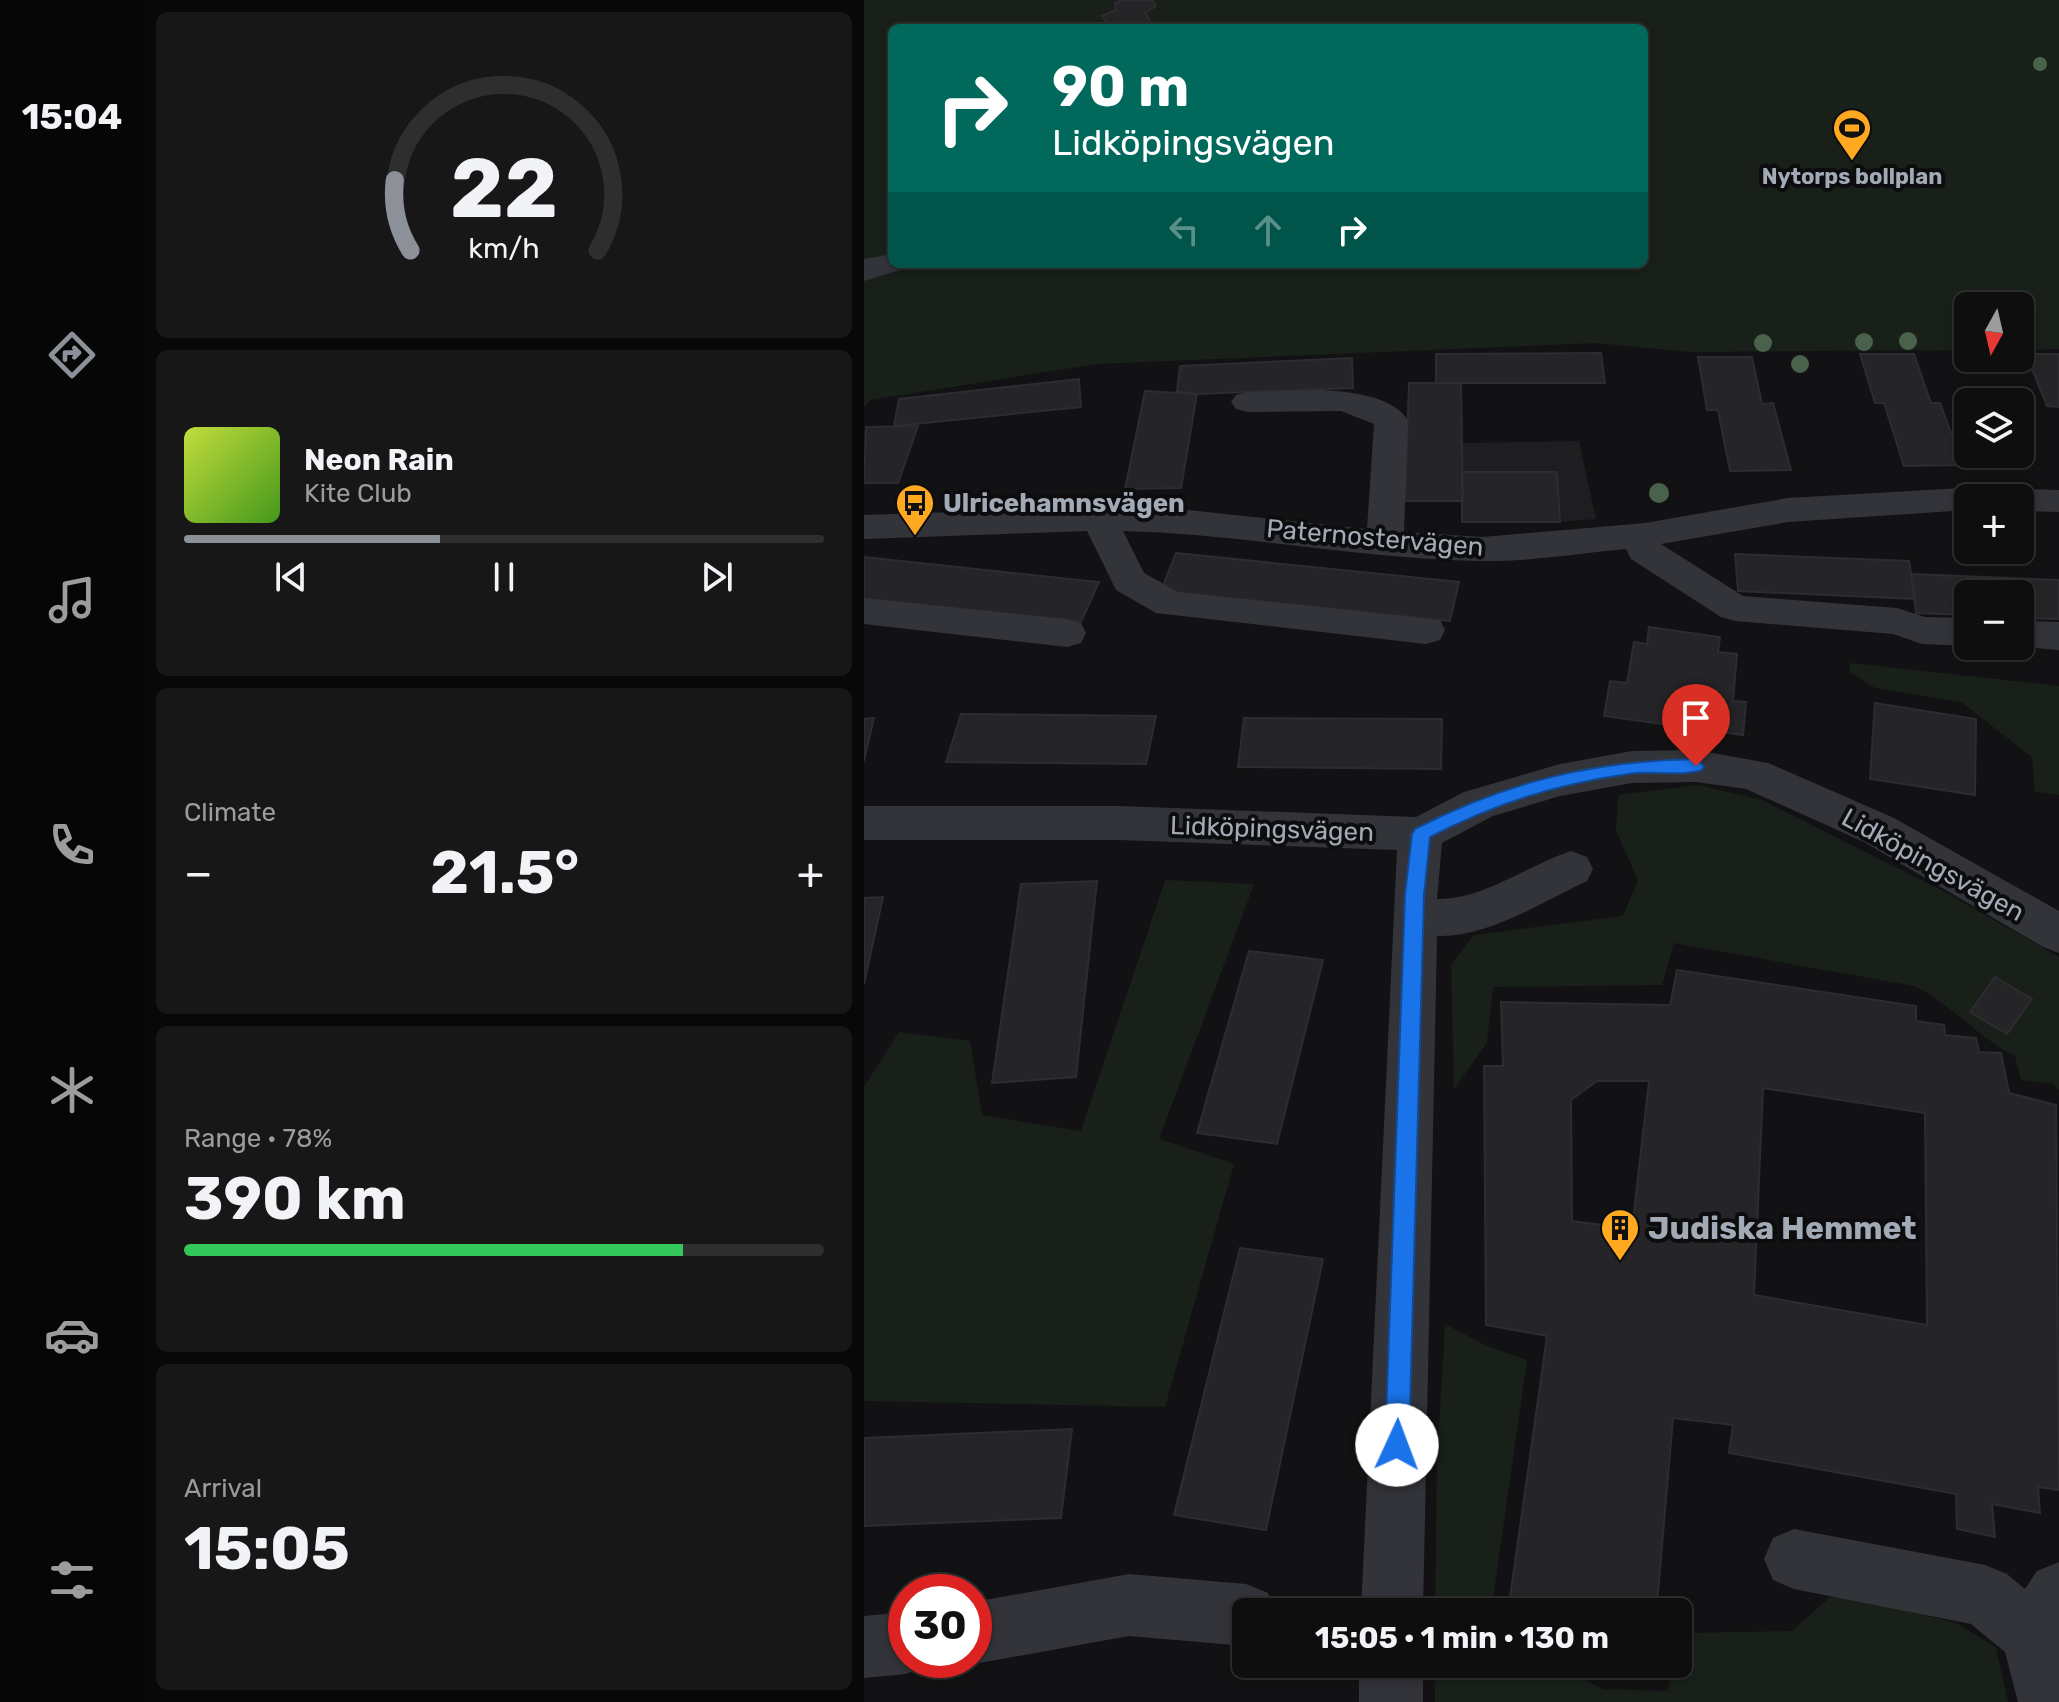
<!DOCTYPE html>
<html lang="en">
<head>
<meta charset="utf-8">
<style>
	body { margin:0; font-family:Rubik,sans-serif; background:#171718; color:#f1f3f6; height:100vh; display:flex; flex-direction:column; font-size:30px; white-space:nowrap }
	* { box-sizing:border-box; margin:0 }
	p { font-size:26px; color:#9b9c9e }
	.icon { flex:none; width:44px; height:44px; fill:none; stroke:currentColor; stroke-width:2; stroke-linecap:round; stroke-linejoin:round }
	.map { position:relative; flex:1; overflow:hidden }
	.side { display:flex; flex-direction:column; gap:12px; padding:12px; background:#080808; width:720px }
	.side>* { flex:none }
	.top-card { position:absolute; left:24px; top:24px; width:760px; height:244px; border-radius:12px; box-shadow:0 4px 12px #0003,0 0 0 2px #2e2e2f; background:#00695c; color:#fff; overflow:hidden }
	.needle { width:52px; rotate:188deg }
	.fabs { position:absolute; left:1090px; top:292px; display:grid; gap:16px }
	.fabs a { display:grid; place-items:center; width:80px; height:80px; border-radius:12px; background:#0e0e0f; box-shadow:0 4px 12px #0003,0 0 0 2px #2e2e2f; font-size:40px }
	.speed { position:absolute; left:24px; top:1574px; display:flex; gap:16px; font-size:40px; font-weight:700; text-align:center }
	.speed>* { display:grid; place-content:center; width:104px; height:104px; border-radius:50%; background:#0e0e0f; box-shadow:0 4px 12px #0003,0 0 0 2px #2e2e2f; line-height:1 }
	.speed .limit { border:12px solid #d22; background:#fff; color:#111 }
	.pin { position:absolute; display:grid; place-items:center; width:68px; height:68px; color:#fff; margin:-82px -34px; border-radius:50% 50% 50% 0; rotate:-45deg; box-shadow:0 0 8px #0007 }
	.pin .icon { rotate:45deg }
	.me { position:absolute; width:88px; margin:-44px; rotate:2deg; stroke-linejoin:round; filter:drop-shadow(0 0 6px #0008) }
	.turn { display:flex; align-items:center; gap:28px; height:168px; padding:0 32px; font-size:36px }
	.turn .icon { width:104px; height:104px; stroke-width:2.5 }
	.turn b { display:block; font-size:56px; line-height:68px }
	.lanes { display:flex; align-items:center; height:76px; padding:0 32px; background:#0003; justify-content:center; gap:40px; direction:ltr }
	.lanes .off { opacity:.35 }
	.big { font-size:60px; font-weight:700; line-height:1.1 }
	.side .widget { flex:1; display:flex; flex-direction:column; justify-content:center; gap:12px; min-width:0; padding:0 28px; border-radius:12px; background:#171718 }
	.side .dial { align-items:center; gap:0 }
	.dial svg { height:208px; overflow:visible; fill:none; stroke:#2e2e2f; stroke-width:7; stroke-linecap:round; text-anchor:middle }
	.dial text { fill:#f1f3f6; stroke:none }
	.song { display:flex; align-items:center; gap:24px }
	.cover { width:96px; height:96px; border-radius:12px; background:linear-gradient(135deg,hsl(70 70% 55%),hsl(100 70% 35%)) }
	.played { height:8px; border-radius:4px; background:linear-gradient(90deg,#8c9099 40%,#2e2e2f 40%) }
	.keys { display:flex; justify-content:space-around; direction:ltr }
	.heat { display:flex; justify-content:space-between; align-items:center; font-size:44px; direction:ltr }
	.charge { height:12px; border-radius:6px; background:linear-gradient(90deg,#34c759 78%,#2e2e2f 0) }
	.trip { position:absolute; left:368px; top:1598px; width:460px; height:80px; border-radius:12px; background:#0e0e0f; box-shadow:0 4px 12px #0003,0 0 0 2px #2e2e2f; font-weight:700; line-height:80px; text-align:center }
	main { display:flex; flex:1; min-height:0 }
	.menu { display:flex; flex-direction:column; width:144px; justify-content:space-around; align-items:center; background:#060606; color:#9b9c9e }
	.menu .icon { width:56px; height:56px }
	.menu .active { color:#8c9099 }
	.menu b { font-size:36px; color:#f1f3f6 }
	.map>svg:first-child { display:block }
	.built { fill:#1e1e21 }
	.green { fill:#182019; fill-rule:evenodd }
	.building { fill:#252528; stroke:#2c2c31; stroke-width:2; fill-rule:evenodd }
	.lines { fill:none; stroke-linecap:round; stroke-linejoin:round }
	.minor { fill:#33343a; fill-rule:evenodd }
	.tree { fill:#4a624b }
	.route { fill:#1a73e8; stroke:#114b97; stroke-width:2 }
	.labels { text-anchor:middle; dominant-baseline:central; stroke-width:8; stroke-linejoin:round; paint-order:stroke }
	.far-poi-label { font-size:22px; font-weight:bold; fill:#a2aab6; stroke:#0d0d0f }
	.poi-label { font-size:26px; font-weight:bold; fill:#a2aab6; stroke:#0d0d0f; text-anchor:start }
	.street-label { font-size:26px; fill:#a2aab6; stroke:#0d0d0f }
	.near-poi-label { font-size:32px; font-weight:bold; fill:#a2aab6; stroke:#0d0d0f; text-anchor:start }
</style>
</head>
<body>
<main>
<nav class="menu">
<b>15:04</b>
<svg class="icon active" aria-label="directions" viewBox="0 0 24 24"><path d="M12 3l9 9-9 9-9-9zM9 14v-3h6M13 9l2 2-2 2"/></svg>
<svg class="icon" aria-label="music" viewBox="0 0 24 24"><path d="M9 18V5l10-2v13"/><circle cx="6" cy="18" r="3"/><circle cx="16" cy="16" r="3"/></svg>
<svg class="icon" aria-label="phone" viewBox="0 0 24 24"><path d="M5 4h4l2 5-3 2q2 4 5 5l2-3 5 2v4C11 20 4 13 5 4z"/></svg>
<svg class="icon" aria-label="climate" viewBox="0 0 24 24"><path d="M12 3v18M4 7l16 10M4 17L20 7"/></svg>
<svg class="icon" aria-label="car" viewBox="0 0 24 24"><path d="M5 17H2v-5l4-1 3-4h7l3 4 3 1v5h-3M9 17h6M6 11h13"/><circle cx="7" cy="17" r="2"/><circle cx="17" cy="17" r="2"/></svg>
<svg class="icon" aria-label="filters" viewBox="0 0 24 24"><path d="M4 7h16M4 17h16"/><circle cx="9" cy="7" r="2"/><circle cx="15" cy="17" r="2"/></svg>
</nav>
<section class="side">
<div class="widget dial"><svg viewBox="0 0 100 80">
<path d="M14 69A42 42 0 1 1 86 69"/>
<path d="M14 69A42 42 0 0 1 8 42" stroke="#8c9099"/>
<text x="50" y="56" font-size="32" font-weight="700">22</text>
<text x="50" y="72" font-size="11">km/h</text>
</svg></div>
<div class="widget">
<div class="song"><i class="cover"></i><div><b>Neon Rain</b><p>Kite Club</p></div></div>
<div class="played"></div>
<div class="keys"><svg class="icon" aria-label="previous" viewBox="0 0 24 24"><path d="M18 5L8 12l10 7zM5 5v14"/></svg><svg class="icon" aria-label="pause" viewBox="0 0 24 24"><path d="M8 5v14M16 5v14"/></svg><svg class="icon" aria-label="next" viewBox="0 0 24 24"><path d="M6 5l10 7-10 7zM19 5v14"/></svg></div>
</div>
<div class="widget"><p>Climate</p>
<div class="heat"><a>−</a><b class="big">21.5°</b><a>+</a></div>
</div>
<div class="widget"><p>Range · 78%</p><b class="big">390 km</b><div class="charge"></div></div>
<div class="widget"><p>Arrival</p><b class="big">15:05</b></div>
</section>
<div class="map">
<svg width="1195" height="1702" viewBox="0 0 1195 1702">
	<rect width="100%" height="100%" fill="#121214"/>
	<!-- built -->
	<path class="built" d="M715,441L732,519L696,522L693,472H598V443Z"/>
	<!-- green -->
	<path class="green" d="M0,0H1195V349L1156,350V306H1104V350L825,352L732,343L233,364L6,400L0,408ZM28,28H780V264H28Z
		M986,663L1195,686V795L1171,792L1168,757L1097,702L1011,688L986,672Z
		M834,785L898,800L1081,892L1195,957V1090L1189,1084L1157,1080L1151,1056C1113,1037 1088,1004 1050,986L810,943L798,985L629,987L623,1043L590,1089L587,965L610,935L759,916L774,880L752,831L754,795Z
		M301,880L390,884L295,1139L370,1164L301,1407L0,1401V1087L35,1032L106,1041L118,1115L217,1131Z
		M581,1324L621,1345L663,1360L627,1612H571L573,1463Z
		M972,1592L1092,1623L1132,1647L1144,1702H571V1664H688L739,1689L803,1691L820,1633L928,1631Z"/>
	<!-- building -->
	<path class="building" d="M259,0H288L292,6L281,13L286,20L273,28H236L243,23L238,16L252,10L251,3Z
		M737,353L741,383H572V354Z
		M996,354H1050L1067,403H1076L1099,465L1040,466L1020,403H1011Z
		M1162,354H1195V407L1183,406Z
		M834,357H888L898,404L909,403L927,470L866,471L854,410H843Z
		M488,358L489,388L333,394L313,391L316,366Z
		M215,379L217,407L30,426L35,399Z
		M545,383H597L599,501H541Z
		M281,391L333,394L317,488L261,489Z
		M54,426L34,483H0L2,427Z
		M598,472H693L696,522H598Z
		M312,553L595,582L586,621L297,591Z
		M871,554L1045,561L1051,599L874,591Z
		M0,557L235,582L217,622L0,599Z
		M1047,574L1195,580V619L1156,618V594H1104V615L1052,613Z
		M785,627L856,637L854,652L873,654L869,701L882,702L879,735L740,716L746,681L763,683L770,642L783,644Z
		M1011,703L1112,719L1111,795L1006,779Z
		M97,714L292,716L282,764L82,762Z
		M10,718L0,761V719Z
		M380,718L578,719L577,769L374,767Z
		M233,881L212,1077L128,1083L157,884Z
		M19,897L0,984V898Z
		M385,951L459,960L413,1144L333,1133Z
		M813,970L1052,1006V1021L1080,1025L1081,1035L1112,1038L1115,1052L1137,1053L1145,1093L1192,1105L1195,1490L1174,1487L1176,1513L1128,1504L1131,1537L1093,1529L1092,1494L865,1453L869,1425L809,1418L793,1604L806,1606L804,1612H694L646,1598L683,1336L622,1325L620,1066H639L637,1002L806,1005ZM733,1081H785L768,1229L708,1221L707,1100ZM899,1088L1061,1113L1063,1325L890,1295Z
		M1131,977L1168,999L1143,1034L1106,1012Z
		M376,1248L459,1259L402,1530L310,1515Z
		M208,1429L197,1518L0,1526V1438Z"/>
	<g class="lines">
		<!-- minor -->
		<path class="minor" d="M28,254V264H42L39,269L0,281V259Z
			M458,390C486,392 527,395 544,420L540,532L619,537L781,523L924,498L1116,487L1129,490L1134,498H1104V510L924,522L797,544L879,596L1033,608L1061,617L1104,618V646L1058,644L1029,634L871,621L857,617L767,559L762,549C715,553 665,562 617,561C497,559 379,534 259,531L280,573L314,592L576,620L581,630L576,640L562,644L292,613L252,590L223,531L0,539V515L235,507L315,509L503,529L510,424L477,411L384,412L372,409L367,402L372,395L384,392Z
			M1156,489L1195,490V512L1156,511V498H1139L1143,492Z
			M0,598L203,619L217,623L222,633L217,643L203,647L0,624Z
			M1156,621L1195,622V650L1147,646H1156Z
			M832,750L904,763L1030,818L1195,911V953L1179,947L1000,842L882,789L832,782L768,783L696,796L629,816L578,843L573,899C619,900 664,865 707,851L723,857L729,869L723,881C678,902 623,938 573,936L559,1612H497L533,850L255,840H0V806H255L552,817L600,792L696,764L768,751Z
			M930,1529L1121,1565L1143,1574L1161,1589L1173,1571L1195,1562V1702H1154L1141,1652L1107,1624L930,1589L909,1580L900,1559L909,1538Z
			M265,1574L382,1584L404,1593L412,1612H382V1646L265,1636L110,1664L100,1660H110V1602Z
			M42,1612V1660H66L64,1665L42,1674L0,1678V1616Z
			M495,1664H559V1702H495Z"/>
	</g>
	<!-- trees -->
	<g class="tree">
		<circle cx="1176" cy="64" r="7"/>
		<circle cx="1044" cy="341" r="9"/>
		<circle cx="1000" cy="342" r="9"/>
		<circle cx="899" cy="343" r="9"/>
		<circle cx="936" cy="364" r="9"/>
		<circle cx="795" cy="493" r="10"/>
	</g>
	<!-- route -->
	<path class="route" d="M832,759L840,766L838,770C815,777 788,770 764,774C690,785 632,803 566,837L560,895L545,1445L542,1454L533,1457L525,1454L521,1445L541,895L548,834L551,829C642,782 729,761 832,759Z"/>
	<!-- icons -->
	<defs>
		<g id="stadium-pin" transform="scale(2)"><path d="M0 17L-7.5 6A9.5 9.5 0 1 1 7.5 6Z" fill="#ffa920" stroke="#0d0d0f"/><path d="M0-5a6.5 5 0 1 0 0 10a6.5 5 0 1 0 0-10ZM-3.5-1.8h7v3.6h-7Z" fill="#111"/></g>
		<g id="bus-pin" transform="scale(2)"><path d="M0 17L-7.5 6A9.5 9.5 0 1 1 7.5 6Z" fill="#ffa920" stroke="#0d0d0f"/><path d="M-5-6H5V4H4V6H2V4H-2V6H-4V4H-5ZM-3.5-4V0h7V-4ZM-3.5 1.2v1.5H-2V1.2ZM2 1.2v1.5H3.5V1.2Z" fill="#111"/></g>
		<g id="building-pin" transform="scale(2)"><path d="M0 17L-7.5 6A9.5 9.5 0 1 1 7.5 6Z" fill="#ffa920" stroke="#0d0d0f"/><path d="M-4-6H4V6H1V3H-1V6H-4ZM-2.5-4.3h1.7v1.8h-1.7ZM.8-4.3h1.7v1.8H.8ZM-2.5-1h1.7V.8h-1.7ZM.8-1h1.7V.8H.8Z" fill="#111"/></g>
	</defs>
	<g fill-rule="evenodd">
		<use href="#stadium-pin" x="988" y="128"/>
		<use href="#bus-pin" x="51" y="503"/>
		<use href="#building-pin" x="756" y="1228"/>
	</g>
	<g class="labels">
		<!-- far-poi labels -->
		<g class="far-poi-label">
			<text x="988" y="176">Nytorps bollplan</text>
		</g>
		<!-- poi labels -->
		<g class="poi-label">
			<text x="79" y="503">Ulricehamnsvägen</text>
		</g>
		<!-- street labels -->
		<g class="street-label">
			<text transform="translate(511 538) rotate(5)">Paternostervägen</text>
			<text transform="translate(408 829) rotate(2)">Lidköpingsvägen</text>
			<text transform="translate(1069 865) rotate(29)">Lidköpingsvägen</text>
		</g>
		<!-- near-poi labels -->
		<g class="near-poi-label">
			<text x="784" y="1228">Judiska Hemmet</text>
		</g>
	</g>
</svg>
<div class="fabs">
<a><svg class="needle" viewBox="-14 -14 28 28"><path d="M0-13l5 13h-10z" fill="#e53935"/><path d="M0 13l5-13h-10z" fill="#9b9c9e"/></svg></a>
<a><svg class="icon" aria-label="layers" viewBox="0 0 24 24"><path d="M12 4l9 5-9 5-9-5zM3 14l9 5 9-5"/></svg></a>
<a>+</a>
<a>−</a>
</div>
<div class="speed"><div class="limit">30</div></div>
<div class="pin" style="left:832px;top:766px;background:#d93025"><svg class="icon" aria-label="arrive" viewBox="0 0 24 24"><path d="M6 21V4h12l-3 4 3 4H6"/></svg></div>
<svg class="me" style="left:533px;top:1445px" viewBox="-20 -20 40 40"><circle r="19" fill="#fff"/><path d="M0-13L10 11 0 6-10 11z" fill="#1a73e8"/></svg>
<div class="trip">15:05 · 1 min · 130 m</div>
<div class="top-card">
<div class="turn"><svg class="icon" aria-label="right" viewBox="0 0 24 24"><path d="M7 20v-9h11M14 6l5 5-5 5"/></svg><div><b>90 m</b>Lidköpingsvägen</div></div>
<div class="lanes"><svg class="icon off" aria-label="left" viewBox="0 0 24 24"><path d="M17 20v-9H6M10 6l-5 5 5 5"/></svg><svg class="icon off" aria-label="ahead" viewBox="0 0 24 24"><path d="M12 20V5M6 11l6-6 6 6"/></svg><svg class="icon" aria-label="right" viewBox="0 0 24 24"><path d="M7 20v-9h11M14 6l5 5-5 5"/></svg></div>
</div>
</div>
</main>
</body>
</html>
